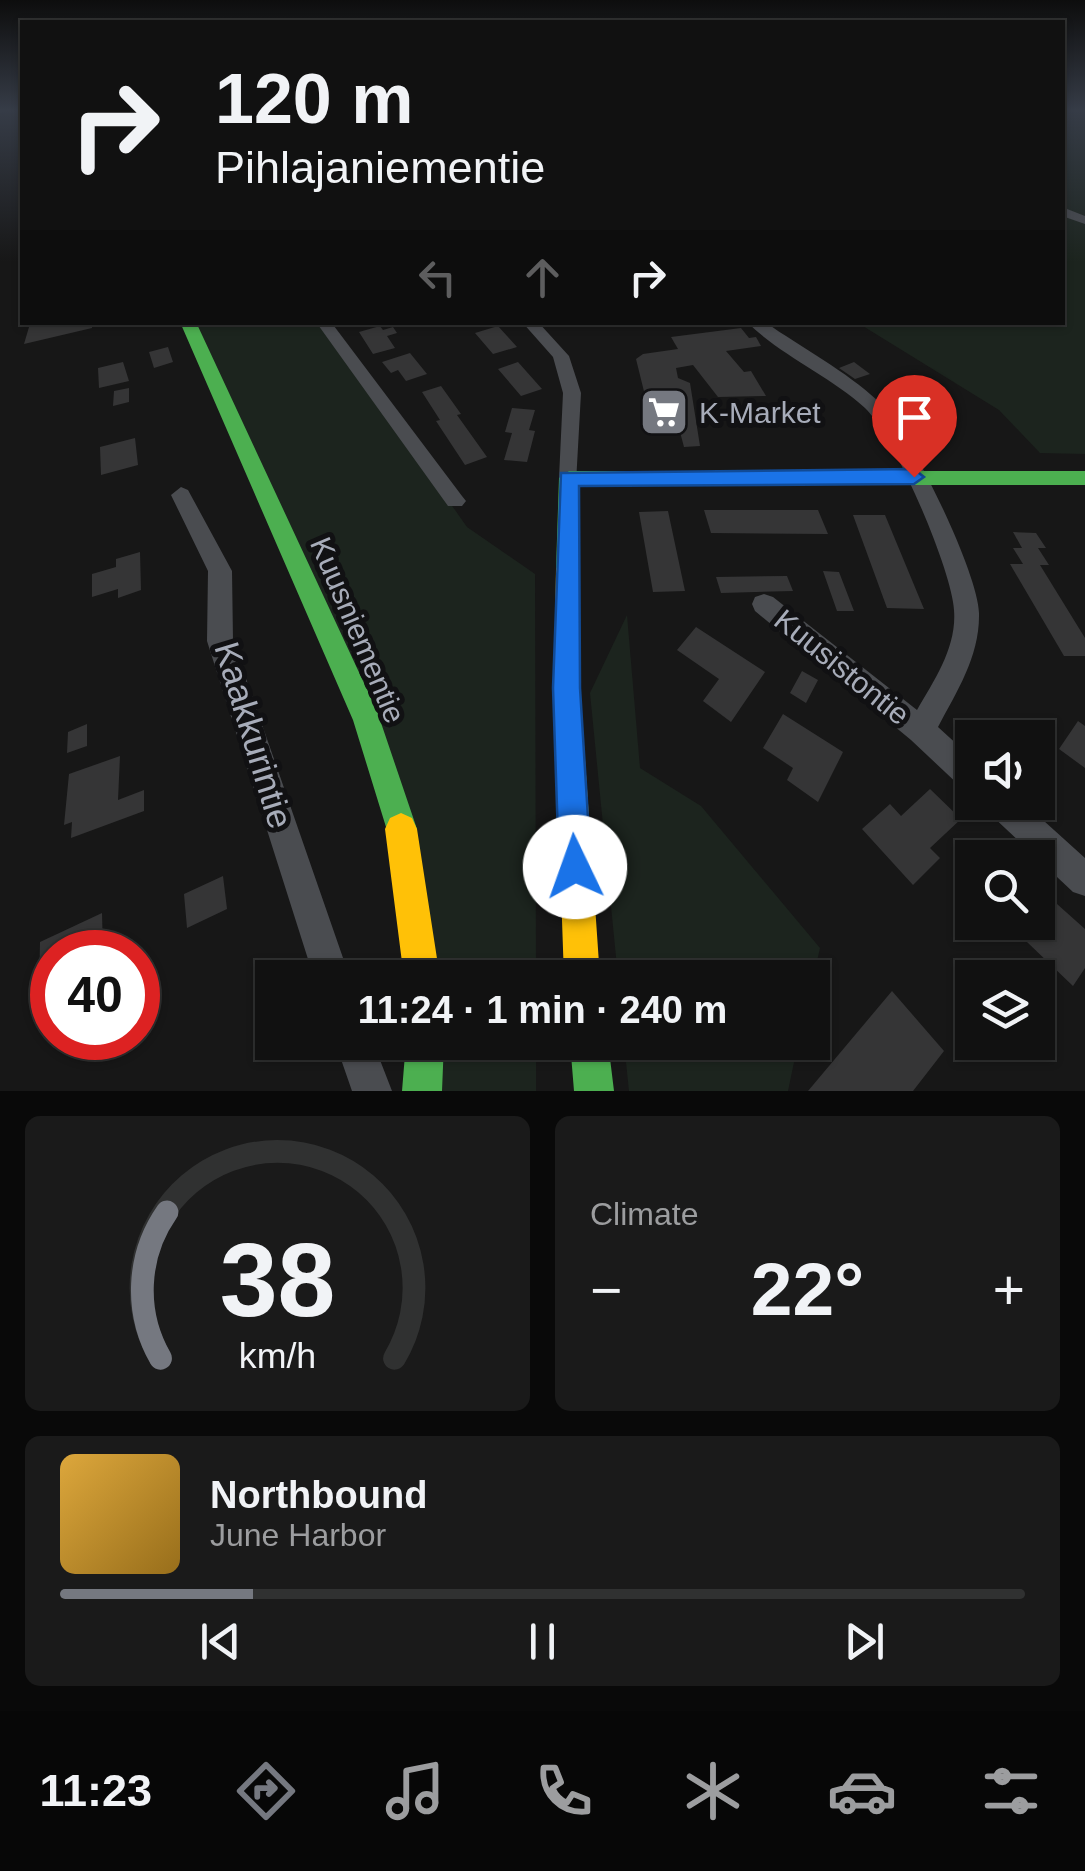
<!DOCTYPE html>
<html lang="en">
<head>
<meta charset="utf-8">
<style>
	body { margin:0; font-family:Arial,sans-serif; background:#1a1a1a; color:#f1f3f6; height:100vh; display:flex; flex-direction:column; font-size:38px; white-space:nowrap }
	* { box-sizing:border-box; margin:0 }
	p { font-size:32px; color:#9c9d9f }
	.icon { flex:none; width:55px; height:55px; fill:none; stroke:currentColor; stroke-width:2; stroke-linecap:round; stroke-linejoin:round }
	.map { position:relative; height:1091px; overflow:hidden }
	.drawer { display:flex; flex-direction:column; gap:25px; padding:25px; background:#090909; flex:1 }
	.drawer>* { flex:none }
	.top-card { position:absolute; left:20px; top:20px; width:1045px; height:305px; border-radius:0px; box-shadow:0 2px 8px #0004,0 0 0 2px #303131; background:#111; color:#f1f3f6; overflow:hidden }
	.buttons { position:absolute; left:955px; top:720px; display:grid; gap:20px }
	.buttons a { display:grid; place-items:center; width:100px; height:100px; border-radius:0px; background:#111; box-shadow:0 2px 8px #0004,0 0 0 2px #303131; font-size:50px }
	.speed { position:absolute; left:30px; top:930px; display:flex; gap:20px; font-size:50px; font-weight:700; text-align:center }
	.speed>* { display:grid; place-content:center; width:130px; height:130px; border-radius:50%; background:#111; box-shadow:0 2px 8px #0004,0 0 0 2px #303131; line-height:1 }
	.speed .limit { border:15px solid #d22; background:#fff; color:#111 }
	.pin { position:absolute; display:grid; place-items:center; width:85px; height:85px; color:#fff; margin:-102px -42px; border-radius:50% 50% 50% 0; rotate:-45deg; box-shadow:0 0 10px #0007 }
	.pin .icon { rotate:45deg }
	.me { position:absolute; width:110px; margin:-55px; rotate:357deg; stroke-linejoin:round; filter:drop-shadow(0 0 8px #0008) }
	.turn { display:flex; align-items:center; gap:35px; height:210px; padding:0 30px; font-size:45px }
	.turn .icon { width:130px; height:130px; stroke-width:2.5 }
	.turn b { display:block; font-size:70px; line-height:85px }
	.lanes { display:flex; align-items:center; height:95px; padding:0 30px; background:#0003; justify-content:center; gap:50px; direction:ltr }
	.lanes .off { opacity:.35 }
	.big { font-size:75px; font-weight:800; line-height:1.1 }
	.drawer .tile { flex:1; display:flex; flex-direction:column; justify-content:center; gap:15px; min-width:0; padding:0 35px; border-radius:15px; background:#1a1a1a }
	.drawer .dial { align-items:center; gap:0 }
	.dial svg { height:260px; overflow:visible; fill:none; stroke:#303131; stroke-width:7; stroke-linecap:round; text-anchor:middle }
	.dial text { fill:#f1f3f6; stroke:none }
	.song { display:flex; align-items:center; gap:30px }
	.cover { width:120px; height:120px; border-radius:15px; background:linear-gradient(135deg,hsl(40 70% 55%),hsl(40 70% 35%)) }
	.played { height:10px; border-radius:5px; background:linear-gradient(90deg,#757880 20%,#303131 20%) }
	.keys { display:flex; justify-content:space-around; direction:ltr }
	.heat { display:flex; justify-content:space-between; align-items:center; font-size:55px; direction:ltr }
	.drawer .tiles { flex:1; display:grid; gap:25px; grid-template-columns:1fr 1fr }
	.tile:last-child { grid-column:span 2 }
	.trip { position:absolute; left:255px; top:960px; width:575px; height:100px; border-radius:0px; background:#111; box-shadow:0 2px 8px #0004,0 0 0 2px #303131; font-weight:800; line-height:100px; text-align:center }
	.tab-bar { display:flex; height:160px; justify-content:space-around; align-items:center; background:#070707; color:#9c9d9f }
	.tab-bar .icon { width:70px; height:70px }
	.tab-bar .current { color:#757880 }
	.tab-bar b { font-size:45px; color:#f1f3f6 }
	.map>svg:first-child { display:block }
	.green { fill:#1c241e }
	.building { fill:#353536 }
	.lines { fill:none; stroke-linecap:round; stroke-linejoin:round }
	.street { fill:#4a4c50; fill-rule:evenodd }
	.fast { fill:#4caf50; fill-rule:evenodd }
	.slow { fill:#ffc107; fill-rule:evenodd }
	.route { fill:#1a73e8; stroke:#114b97; stroke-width:2.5 }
	.labels { text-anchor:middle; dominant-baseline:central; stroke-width:10; stroke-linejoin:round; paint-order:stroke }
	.poi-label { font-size:30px; fill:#a7acb9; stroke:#111113; text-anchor:start }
	.street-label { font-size:30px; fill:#a7acb9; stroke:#111113 }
	.near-street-label { font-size:35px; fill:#a7acb9; stroke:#111113 }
</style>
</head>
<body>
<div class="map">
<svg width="1085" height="1091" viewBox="0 0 1085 1091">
	<rect width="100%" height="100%" fill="#171717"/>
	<!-- green -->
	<path class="green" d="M1063,109H1085V454L1040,453L999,410L858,323L1062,322Z
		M188,323H323L467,527L535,574L536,977H442L401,828Z
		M627,615L640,768L701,806L820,948L813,979L618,977L590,693Z
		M441,1043H536V1091H440Z
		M624,1043V1042L798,1043L788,1091H629Z"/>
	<!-- building -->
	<path class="building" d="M47,322H92V328L24,344L29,327Z
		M380,326L383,330L393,327L397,333L387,336L395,348L373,354L359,332Z
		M498,326L517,347L493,354L475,333Z
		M741,328L749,338L756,337L761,346L726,351L744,372L751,371L766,396L718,397L693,365L676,368L678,378L690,383L700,446L684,447L680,432H654L636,359L643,354L678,349L671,337Z
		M168,347L173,362L154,368L149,352Z
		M410,353L427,374L406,381L398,370L391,373L382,362Z
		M123,362L129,381L99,388L98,368Z
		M518,362L542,389L521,396L498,369Z
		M854,362L870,374L855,379L839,368Z
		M915,382L929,390L909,401L895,392Z
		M441,386L461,414L457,415L487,457L465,465L436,421L440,420L422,392Z
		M129,388V402L113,406L114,391Z
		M512,408L535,410L529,430L535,431L527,462L504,460L512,433L505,432Z
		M937,414L955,428L936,435L918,420Z
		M135,438L138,465L101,475L100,447Z
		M704,510H818L828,534L711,533Z
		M668,511L685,591L653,592L639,512Z
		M853,515H885L924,609L887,608Z
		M1013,532L1036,533L1046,548H1038L1049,565H1040L1085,638V656H1064L1010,564H1023L1013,548H1022Z
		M140,552L141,590L118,598V589L92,597V574L116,567V559Z
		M823,571L839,572L854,611H837Z
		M787,576L793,591L721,593L716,577Z
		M696,627L765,672L731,722L703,701L719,679L677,650Z
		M802,671L818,680L806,703L790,693Z
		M783,714L843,752L818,802L787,780L793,768L763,748Z
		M1078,721L1085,726V768L1059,749Z
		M87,724V746L67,753L68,732Z
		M120,756L118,800L144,790V811L71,838L72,822L64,825L69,774Z
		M930,789L961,819L930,848L940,858L913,885L862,829L890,804L901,816Z
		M223,876L227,909L187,928L184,894Z
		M1038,887L1085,929V968L1073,986L1006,922H1038Z
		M102,913L103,952H52V986L39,992L40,942Z
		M892,991L944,1051L913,1091H808Z"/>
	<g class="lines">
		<!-- street -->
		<path class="street" d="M0,109H11L0,113Z
			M1062,207L1085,216V224L1062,216Z
			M316,322H331L462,496L466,501L462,506H448Z
			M522,322H538L569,356L581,393L576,483H562L559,478L563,393L553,357Z
			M747,322H765C802,348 846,371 878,401C909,429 978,572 979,613C980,656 957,691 938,727L972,758V793L962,788L911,740L755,611L752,604L755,597L764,594L773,597L917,710C935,679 957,647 954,610C952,570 894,435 865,408C829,375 781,356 747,322Z
			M181,487L188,490L232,571L233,641L350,978H314L207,641L208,571L171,495Z
			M985,802H1023L1085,858V896L1073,892L989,813Z
			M335,1042H373L392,1091H352Z"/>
		<!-- fast -->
		<path class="fast" d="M180,322H196L377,711L417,829L412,840L401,845L390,840L353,720Z
			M569,471H1085V485H579L580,569L576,576H560L556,569L559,478Z
			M406,1042H444L442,1091H402Z
			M570,1042H608L614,1091H574Z"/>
		<!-- slow -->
		<path class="slow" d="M568,560L576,562L580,569V687L600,978H564L554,687L556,569L560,562Z
			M401,813L412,818L417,829L440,978H404L385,829L390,818Z"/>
	</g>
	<!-- sky -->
	<linearGradient id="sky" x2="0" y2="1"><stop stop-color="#0d0d0d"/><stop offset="0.42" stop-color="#363c47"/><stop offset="1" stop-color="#363c47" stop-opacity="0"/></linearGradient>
	<rect width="1085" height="262" fill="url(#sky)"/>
	<!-- route -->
	<path class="route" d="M914,469L924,477L914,484L579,486L580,688L591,867L587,879L575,883L563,879L559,867L553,688L561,473Z"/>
	<!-- icons -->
	<defs>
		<g id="supermarket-square" transform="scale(2.5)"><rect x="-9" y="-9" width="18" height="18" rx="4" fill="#757880" stroke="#111113"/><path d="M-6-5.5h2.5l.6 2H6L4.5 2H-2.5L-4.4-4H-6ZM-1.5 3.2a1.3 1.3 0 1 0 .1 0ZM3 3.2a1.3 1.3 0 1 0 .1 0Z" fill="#fff"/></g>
	</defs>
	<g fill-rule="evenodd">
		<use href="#supermarket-square" x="664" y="412"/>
	</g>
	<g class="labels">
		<!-- poi labels -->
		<g class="poi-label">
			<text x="699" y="412">K-Market</text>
		</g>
		<!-- street labels -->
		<g class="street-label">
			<text transform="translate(358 630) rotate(67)">Kuusniementie</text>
			<text transform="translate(842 667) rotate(39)">Kuusistontie</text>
		</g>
		<!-- near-street labels -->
		<g class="near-street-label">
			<text transform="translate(254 735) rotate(73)">Kaakkurintie</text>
		</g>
	</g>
</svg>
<div class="buttons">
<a><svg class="icon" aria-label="sound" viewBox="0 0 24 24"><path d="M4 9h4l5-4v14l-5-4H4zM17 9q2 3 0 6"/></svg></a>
<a><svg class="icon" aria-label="search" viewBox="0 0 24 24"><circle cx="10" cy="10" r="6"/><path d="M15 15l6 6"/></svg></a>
<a><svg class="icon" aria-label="layers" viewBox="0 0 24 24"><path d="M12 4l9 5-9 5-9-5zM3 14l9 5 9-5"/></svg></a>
</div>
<div class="speed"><div class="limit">40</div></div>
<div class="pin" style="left:914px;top:477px;background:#d93025"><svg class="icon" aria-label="arrive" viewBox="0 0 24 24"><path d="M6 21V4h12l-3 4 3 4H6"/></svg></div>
<svg class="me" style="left:575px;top:867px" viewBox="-20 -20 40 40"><circle r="19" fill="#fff"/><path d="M0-13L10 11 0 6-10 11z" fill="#1a73e8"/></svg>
<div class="trip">11:24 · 1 min · 240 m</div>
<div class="top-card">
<div class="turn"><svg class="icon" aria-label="right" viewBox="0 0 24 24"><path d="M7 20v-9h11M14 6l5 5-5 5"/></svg><div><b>120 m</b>Pihlajaniementie</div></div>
<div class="lanes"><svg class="icon off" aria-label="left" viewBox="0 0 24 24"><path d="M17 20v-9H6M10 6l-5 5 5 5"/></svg><svg class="icon off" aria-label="ahead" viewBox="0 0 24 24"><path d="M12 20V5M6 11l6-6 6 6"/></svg><svg class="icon" aria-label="right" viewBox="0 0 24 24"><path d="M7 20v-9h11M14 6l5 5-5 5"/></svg></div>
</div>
</div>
<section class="drawer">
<div class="tiles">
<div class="tile dial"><svg viewBox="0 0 100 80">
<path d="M14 69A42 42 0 1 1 86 69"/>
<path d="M14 69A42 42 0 0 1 16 24" stroke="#757880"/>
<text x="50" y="56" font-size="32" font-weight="700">38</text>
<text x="50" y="72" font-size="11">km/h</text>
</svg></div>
<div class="tile"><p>Climate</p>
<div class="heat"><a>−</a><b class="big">22°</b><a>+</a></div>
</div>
<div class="tile">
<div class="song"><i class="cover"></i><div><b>Northbound</b><p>June Harbor</p></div></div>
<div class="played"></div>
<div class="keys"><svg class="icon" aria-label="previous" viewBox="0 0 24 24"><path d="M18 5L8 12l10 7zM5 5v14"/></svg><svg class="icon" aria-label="pause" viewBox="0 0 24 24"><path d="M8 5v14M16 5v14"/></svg><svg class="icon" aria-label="next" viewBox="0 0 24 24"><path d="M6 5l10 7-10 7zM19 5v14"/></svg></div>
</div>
</div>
</section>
<nav class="tab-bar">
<b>11:23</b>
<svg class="icon current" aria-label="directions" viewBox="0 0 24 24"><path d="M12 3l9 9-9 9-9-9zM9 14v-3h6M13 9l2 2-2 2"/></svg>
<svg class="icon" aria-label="music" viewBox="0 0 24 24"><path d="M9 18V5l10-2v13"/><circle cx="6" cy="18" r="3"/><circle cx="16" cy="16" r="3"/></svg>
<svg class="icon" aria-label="phone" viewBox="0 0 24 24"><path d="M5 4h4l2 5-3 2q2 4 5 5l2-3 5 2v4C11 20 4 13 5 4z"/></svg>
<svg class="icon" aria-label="climate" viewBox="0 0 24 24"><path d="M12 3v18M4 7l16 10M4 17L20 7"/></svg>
<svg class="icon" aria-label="car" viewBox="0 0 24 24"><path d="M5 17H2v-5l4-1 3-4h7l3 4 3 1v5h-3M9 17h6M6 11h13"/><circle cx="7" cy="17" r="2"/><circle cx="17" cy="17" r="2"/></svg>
<svg class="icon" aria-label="filters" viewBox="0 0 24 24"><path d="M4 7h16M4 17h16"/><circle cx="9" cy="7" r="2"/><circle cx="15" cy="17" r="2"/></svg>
</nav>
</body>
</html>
